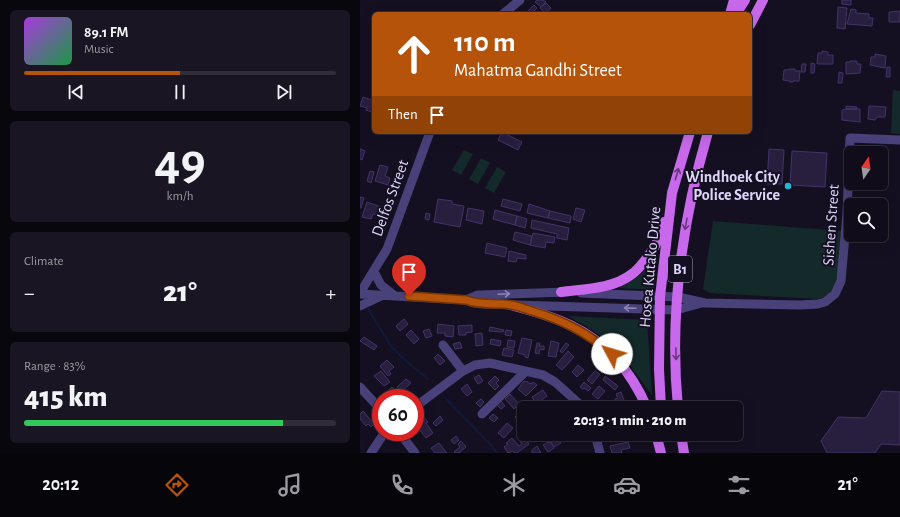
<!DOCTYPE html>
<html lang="en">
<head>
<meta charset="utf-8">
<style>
	body { margin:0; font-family:"Alegreya Sans",sans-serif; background:#191522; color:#f1f3f6; height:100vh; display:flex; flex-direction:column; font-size:15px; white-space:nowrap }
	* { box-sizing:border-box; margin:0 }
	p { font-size:13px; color:#9c9ba2 }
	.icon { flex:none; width:22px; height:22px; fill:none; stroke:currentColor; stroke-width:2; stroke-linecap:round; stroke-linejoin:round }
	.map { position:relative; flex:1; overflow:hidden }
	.panel { display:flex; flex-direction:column; gap:10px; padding:10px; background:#09070e; width:360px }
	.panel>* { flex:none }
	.hud { position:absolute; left:12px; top:12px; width:380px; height:122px; border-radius:6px; box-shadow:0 4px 16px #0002,0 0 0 1px #302c38; background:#b45309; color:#fff; overflow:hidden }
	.needle { width:26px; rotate:13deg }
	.buttons { position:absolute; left:484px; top:146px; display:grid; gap:8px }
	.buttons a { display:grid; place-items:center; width:44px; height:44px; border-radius:6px; background:#100c19; box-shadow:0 4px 16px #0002,0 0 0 1px #302c38; font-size:20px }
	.speed { position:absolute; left:12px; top:389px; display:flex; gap:8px; font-size:20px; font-weight:700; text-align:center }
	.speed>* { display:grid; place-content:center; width:52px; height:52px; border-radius:50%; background:#100c19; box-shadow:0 4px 16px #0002,0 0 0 1px #302c38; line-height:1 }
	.speed .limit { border:6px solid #d22; background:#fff; color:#111 }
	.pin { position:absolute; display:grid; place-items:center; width:34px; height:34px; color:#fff; margin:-41px -17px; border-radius:50% 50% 50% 0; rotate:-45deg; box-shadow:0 0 4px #0007 }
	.pin .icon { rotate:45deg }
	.me { position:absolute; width:44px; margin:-22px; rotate:309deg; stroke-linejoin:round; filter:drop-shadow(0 0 3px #0008) }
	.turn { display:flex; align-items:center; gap:14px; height:84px; padding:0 16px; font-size:18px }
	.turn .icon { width:52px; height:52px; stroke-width:2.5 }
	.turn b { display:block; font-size:28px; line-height:34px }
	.then { display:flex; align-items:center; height:38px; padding:0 16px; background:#0003; gap:8px; font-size:15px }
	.big { font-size:30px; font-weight:800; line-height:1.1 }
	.panel .widget { flex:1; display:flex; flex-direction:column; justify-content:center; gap:6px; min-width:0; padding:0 14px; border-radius:6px; background:#191522 }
	.panel .dial { align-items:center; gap:0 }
	.dial b { font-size:52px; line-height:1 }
	.song { display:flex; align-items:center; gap:12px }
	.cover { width:48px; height:48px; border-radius:6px; background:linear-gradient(135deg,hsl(280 70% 55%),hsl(140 70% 35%)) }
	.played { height:4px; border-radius:2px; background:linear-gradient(90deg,#b45309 50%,#302c38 50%) }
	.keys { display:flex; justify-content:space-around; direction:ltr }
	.heat { display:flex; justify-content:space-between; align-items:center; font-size:22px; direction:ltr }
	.charge { height:6px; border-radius:3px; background:linear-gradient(90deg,#34c759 83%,#302c38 0) }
	.trip { position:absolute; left:157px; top:401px; width:226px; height:40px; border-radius:6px; background:#100c19; box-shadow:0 4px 16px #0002,0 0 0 1px #302c38; font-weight:800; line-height:40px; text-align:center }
	.tabs { display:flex; height:64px; justify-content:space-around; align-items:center; background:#06050a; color:#9c9ba2 }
	.tabs .icon { width:28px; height:28px }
	.tabs .active { color:#b45309 }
	.tabs b { font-size:18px; color:#f1f3f6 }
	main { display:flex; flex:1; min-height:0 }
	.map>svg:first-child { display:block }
	.green { fill:#14292a }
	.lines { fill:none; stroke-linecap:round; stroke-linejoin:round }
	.stream { stroke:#101b3a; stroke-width:2 }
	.building { fill:#281f3f; stroke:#433368 }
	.minor { stroke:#49417a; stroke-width:9 }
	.major { stroke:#c869ec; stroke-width:10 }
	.oneway { stroke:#66387c }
	.oneway2 { stroke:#8c84b4 }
	.route-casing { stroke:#753606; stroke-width:10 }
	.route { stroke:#b45309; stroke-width:7 }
	.poi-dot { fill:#1cb8df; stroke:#151021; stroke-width:1.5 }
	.labels { text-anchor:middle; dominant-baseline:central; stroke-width:4; stroke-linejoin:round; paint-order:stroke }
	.shield { fill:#151021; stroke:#a19ab9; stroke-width:1 }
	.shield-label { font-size:15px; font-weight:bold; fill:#ddd5fa }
	.poi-label { font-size:16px; font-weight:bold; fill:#ddd5fa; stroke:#151021; text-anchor:end }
	.street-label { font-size:16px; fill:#ddd5fa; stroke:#151021 }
</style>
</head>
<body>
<main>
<section class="panel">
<div class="widget">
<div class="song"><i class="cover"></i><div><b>89.1 FM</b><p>Music</p></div></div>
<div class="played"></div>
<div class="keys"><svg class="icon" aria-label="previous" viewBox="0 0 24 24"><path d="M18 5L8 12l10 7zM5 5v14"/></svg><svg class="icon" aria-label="pause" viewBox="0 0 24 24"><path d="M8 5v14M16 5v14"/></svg><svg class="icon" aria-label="next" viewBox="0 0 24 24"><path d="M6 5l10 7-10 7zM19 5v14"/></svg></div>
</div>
<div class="widget dial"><b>49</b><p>km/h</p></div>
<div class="widget"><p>Climate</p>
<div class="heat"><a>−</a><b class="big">21°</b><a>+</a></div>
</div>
<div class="widget"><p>Range · 83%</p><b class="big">415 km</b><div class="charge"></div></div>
</section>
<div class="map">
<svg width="540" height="453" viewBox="0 0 540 453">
	<rect width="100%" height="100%" fill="#151021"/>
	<!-- green -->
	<path class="green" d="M533,90L540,91V134L531,133Z
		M104,150L113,154L101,175L92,170Z
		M121,158L130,163L118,184L109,179Z
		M137,167L146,172L134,193L125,188Z
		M353,221L481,231C480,241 479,250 479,260C478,278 478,293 458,299L350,293L343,289Z
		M296,255L294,290L259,288C278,277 284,274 296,255Z
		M207,316L287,320L292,395C281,381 271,366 260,353C245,337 226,325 207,316Z"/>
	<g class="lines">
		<!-- stream -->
		<path class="stream" d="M8,309L31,346L45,360L68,379
			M86,399L132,446L137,453"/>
	</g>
	<!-- building -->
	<path class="building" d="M177,0H183L186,2L181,7L175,2Z
		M482,0H491V5L482,4Z
		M186,3L191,8L186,14L180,8Z
		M174,5L177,8L171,14L168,11Z
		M478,7L487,8L485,29L477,28Z
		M491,9L496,10V13L509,14V18H513L512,26L487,24Z
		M540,11V22H529V12Z
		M462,51L468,52V55H473V64H457L458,53H462Z
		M515,54L526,56L525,68L510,65L511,57H515Z
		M490,61H497V64H501L500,73L486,74V62H490Z
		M451,63L455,64L454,73H451Z
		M442,64H446L445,72H441Z
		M527,67H530V77H526Z
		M429,69H435V71H440L439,81H433V82H430V81L423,80L424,70H427Z
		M479,72L483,73L482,83H478Z
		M3,97L14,101V110L12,112L6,110L7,108L0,106Z
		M486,106L497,107V109H486Z
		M509,106L526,107L525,117H517L515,120L508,119Z
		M486,109H500V122L482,120V110Z
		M142,132L162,142L158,150L138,140Z
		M0,149L5,151L2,160L0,159Z
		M409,149L424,150L422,184H407Z
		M432,151L467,153L465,187L430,185Z
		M20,165L28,167L25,176L30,178L28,185L15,181Z
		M10,171L14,172L11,183L7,181Z
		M0,197L4,198L1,208H0Z
		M78,199L92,201V204L104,206L100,227L74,222Z
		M143,199L162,204L160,211L141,206Z
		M7,202L21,207L18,216L13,214L11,219L2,217Z
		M169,204L190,211L188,218L167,213Z
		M108,208L124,211L122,224L106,220Z
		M216,208L225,210L221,222L213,219Z
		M135,210L157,216L155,225L133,219Z
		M190,211L211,216L210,223L188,218Z
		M66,213L70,214L69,220L65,219Z
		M157,216L167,219L165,228L155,225Z
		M172,220L209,228L207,240L197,238V234L171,228Z
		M155,232L172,236L170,245L153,240Z
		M173,233L195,237L194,243L186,242L185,248L170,245Z
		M127,243L147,248L145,257L125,253Z
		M149,251L166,255V259L157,258L156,262L148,261Z
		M44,319L48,324L40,331L36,326Z
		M78,324L94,326L93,337L85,336V333H77Z
		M112,325V332L106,333V335H99L98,326Z
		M130,327L144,330L143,332L129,331Z
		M69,329L72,336L66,338L63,331Z
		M51,330L59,339L54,344L46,335Z
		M146,330L152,331L151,336L145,335Z
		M122,333L123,345L116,346L115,334Z
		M4,337L17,346L14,350L0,341Z
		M162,338L172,340L168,358L165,357V355L158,353Z
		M131,339L141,341L140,346L130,344Z
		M148,340L155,341L154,348L147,347Z
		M191,341L199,343L196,357L188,356Z
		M100,342L102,348L95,349L93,344Z
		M177,343H180L179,346H184V350L180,349L179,354L175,353Z
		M206,343L209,345L202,353L200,351Z
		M144,348L154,350L152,357L142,355Z
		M208,351L214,357L202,370L196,365Z
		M78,354L85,361L80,365L74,358Z
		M27,360L34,367L29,371L31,374L28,376L20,366Z
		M218,365L224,370L217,377L212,372Z
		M21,371L30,382L24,386L14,376Z
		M235,371L240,374L232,384L227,380Z
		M119,375L123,381L118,384L114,378Z
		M135,376L139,380L136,383L139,386L135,390L128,383Z
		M245,376L258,386L255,390L243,380Z
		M46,379L51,383L41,392L37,387Z
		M164,381L168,382L171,384L173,382L177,385L166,396L158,389Z
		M224,382L231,388L228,391L224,388L223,389L220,387Z
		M107,384L112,392L107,396L101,389Z
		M239,386L245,391L238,399L232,394Z
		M32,387L37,392L30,398L26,393Z
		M183,390L187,396L176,404L172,397Z
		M522,391L540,392V445L521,444L515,453H467L461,441L478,417L506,418Z
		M261,392L265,403L257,405L255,399L258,398L256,394Z
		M150,394L159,404L154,409L145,399Z
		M121,399L124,402L120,407L116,403Z
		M140,400L145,406L141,409L136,404Z
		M251,403L253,408H240V407Z
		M162,409L164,411V416L159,421L155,417Z
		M3,411L14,424L11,427L8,424L6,426L0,419V414Z
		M61,414L68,422L66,423L73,433L66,438L56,425L55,426V419Z
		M133,414L138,418L134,422L129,418Z
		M80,416L83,420L76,426L73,423Z
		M147,423L153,428L144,438L138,433Z
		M202,434H211L212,435L205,439Z
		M250,434H266V435L251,438Z
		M96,436L99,440L94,444L91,440Z
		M196,436L201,443L194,447L191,442L193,441L191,439Z
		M152,438L159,446L162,444L160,441L165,438L169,444L157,453H154L153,451L148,453L144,447L148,444L146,443Z
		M101,441L106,447L99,453H95L94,452L100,447L98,444Z
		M188,442L189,443L191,442L194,448L188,452L183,445Z
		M268,442L270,448L261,450L262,453H252L250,446Z
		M79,443L87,453H75L71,448Z
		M177,446L181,453H172V450Z"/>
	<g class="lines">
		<!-- minor -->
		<path class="minor" d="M143,14L160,0
			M14,272L21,285L35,296
			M0,293L27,249L70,132
			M221,293L318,297L345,303L441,305L458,304L465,302L475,294L481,281L487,213L490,138L540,140
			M0,294L106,300L114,303L123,304L316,310L342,303
			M106,300L118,295L208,292
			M0,306L21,296
			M83,345L103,371
			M0,387L21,410
			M55,407L103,371L115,365L130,363L183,375L195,382L224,408
			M122,414L166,371
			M39,432L55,453
			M235,434L240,453
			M11,453L25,432"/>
		<!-- major -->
		<path class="major" d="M370,14L374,0
			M376,14L385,0
			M390,25L403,0
			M201,292C224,289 253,289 272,274C278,270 282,264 287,258C295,248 301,235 304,222
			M151,305C172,311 193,316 212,326C247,343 272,373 287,408
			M301,408L299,369L300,297L312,193L330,132
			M318,408C309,315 322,221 348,132
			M296,434L301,453
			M321,434L324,453"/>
	</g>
	<!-- one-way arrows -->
	<defs><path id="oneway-shaft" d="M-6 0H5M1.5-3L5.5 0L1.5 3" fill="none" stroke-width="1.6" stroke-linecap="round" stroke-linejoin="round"/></defs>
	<g class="oneway">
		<use href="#oneway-shaft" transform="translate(317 174) rotate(-74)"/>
		<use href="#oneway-shaft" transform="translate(326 224) rotate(100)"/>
		<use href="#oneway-shaft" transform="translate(316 354) rotate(89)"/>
	</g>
	<g class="oneway2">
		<use href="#oneway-shaft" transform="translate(144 294) rotate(-3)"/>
		<use href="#oneway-shaft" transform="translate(270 308) rotate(-178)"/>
	</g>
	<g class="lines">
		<!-- route casing -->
		<g class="route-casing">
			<path id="route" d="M49,296L106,300C122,306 136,302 152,305C158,306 165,309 172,311C205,321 226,332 252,354"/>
		</g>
		<!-- route -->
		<use href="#route" class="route"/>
	</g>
	<!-- markers -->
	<circle class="poi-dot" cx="428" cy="186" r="4"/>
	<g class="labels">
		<!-- shield labels -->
		<rect class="shield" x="308" y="256" width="24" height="26" rx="3"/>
		<g class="shield-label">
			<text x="320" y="269">B1</text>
		</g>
		<!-- poi labels -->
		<g class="poi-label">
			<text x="420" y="177">Windhoek City<tspan x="420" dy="18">Police Service</tspan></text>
		</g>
		<!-- street labels -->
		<g class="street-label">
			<text transform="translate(30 198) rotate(-70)">Delfos Street</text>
			<text transform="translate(471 225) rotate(-86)">Sishen Street</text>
			<text transform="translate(290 267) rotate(-85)">Hosea Kutako Drive</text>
		</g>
	</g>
</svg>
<div class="buttons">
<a><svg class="needle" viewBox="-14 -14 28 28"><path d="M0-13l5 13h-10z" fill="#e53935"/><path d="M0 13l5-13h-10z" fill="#9c9ba2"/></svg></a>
<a><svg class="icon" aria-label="search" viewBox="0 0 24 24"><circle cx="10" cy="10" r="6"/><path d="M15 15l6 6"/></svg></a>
</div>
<div class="speed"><div class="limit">60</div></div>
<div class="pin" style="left:49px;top:296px;background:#d93025"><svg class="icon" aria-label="arrive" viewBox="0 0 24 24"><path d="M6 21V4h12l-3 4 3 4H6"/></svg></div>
<svg class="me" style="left:252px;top:354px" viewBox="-20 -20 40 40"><circle r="19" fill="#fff"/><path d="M0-13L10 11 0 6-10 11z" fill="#b45309"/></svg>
<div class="trip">20:13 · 1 min · 210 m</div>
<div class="hud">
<div class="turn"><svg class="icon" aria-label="ahead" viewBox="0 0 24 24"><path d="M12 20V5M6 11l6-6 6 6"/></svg><div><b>110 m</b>Mahatma Gandhi Street</div></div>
<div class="then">Then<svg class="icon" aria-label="arrive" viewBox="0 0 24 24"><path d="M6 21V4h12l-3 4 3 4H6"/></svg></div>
</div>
</div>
</main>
<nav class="tabs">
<b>20:12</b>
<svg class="icon active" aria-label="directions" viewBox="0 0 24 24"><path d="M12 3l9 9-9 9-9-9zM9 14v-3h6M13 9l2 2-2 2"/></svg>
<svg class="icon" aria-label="music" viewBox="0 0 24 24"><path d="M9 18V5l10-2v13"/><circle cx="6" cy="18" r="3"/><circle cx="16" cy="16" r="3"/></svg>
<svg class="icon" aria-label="phone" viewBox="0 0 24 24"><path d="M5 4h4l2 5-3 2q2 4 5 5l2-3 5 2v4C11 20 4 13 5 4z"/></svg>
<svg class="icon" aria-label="climate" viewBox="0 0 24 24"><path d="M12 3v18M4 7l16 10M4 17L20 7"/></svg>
<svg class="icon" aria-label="car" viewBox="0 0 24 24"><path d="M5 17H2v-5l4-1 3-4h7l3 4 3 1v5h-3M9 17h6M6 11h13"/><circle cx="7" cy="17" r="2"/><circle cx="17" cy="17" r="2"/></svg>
<svg class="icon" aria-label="filters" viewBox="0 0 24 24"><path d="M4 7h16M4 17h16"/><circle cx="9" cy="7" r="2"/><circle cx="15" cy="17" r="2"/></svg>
<b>21°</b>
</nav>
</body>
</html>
